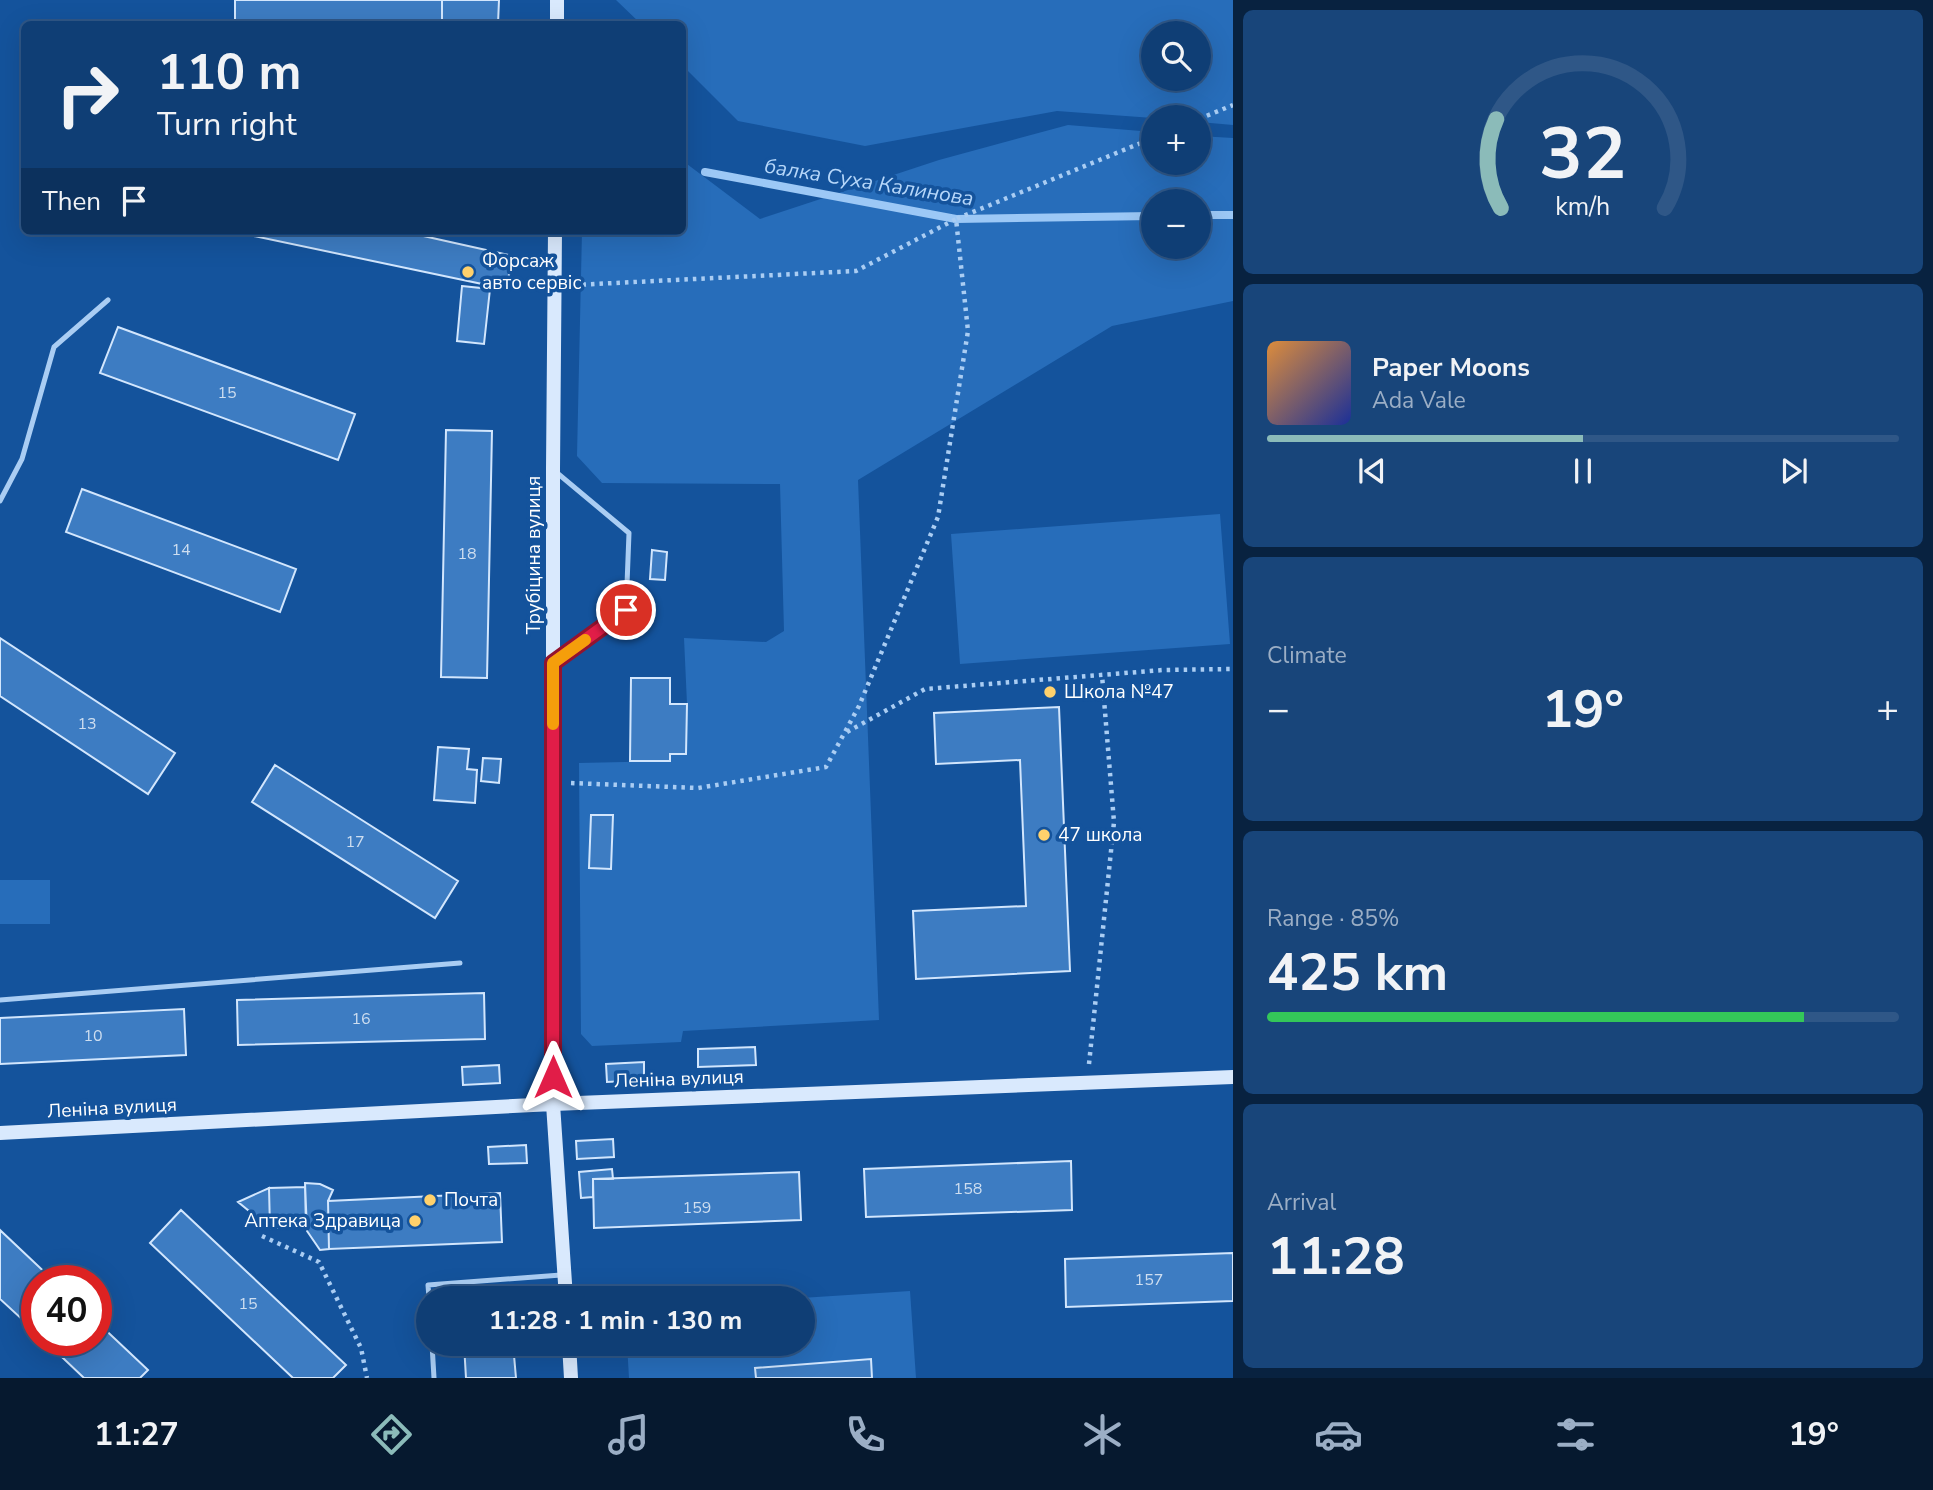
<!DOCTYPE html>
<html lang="en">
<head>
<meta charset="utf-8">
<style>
	body { margin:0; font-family:"Nunito Sans",sans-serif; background:#18457a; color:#f1f3f6; height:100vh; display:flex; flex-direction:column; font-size:26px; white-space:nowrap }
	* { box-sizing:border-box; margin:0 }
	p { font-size:23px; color:#9baec5 }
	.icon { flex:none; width:38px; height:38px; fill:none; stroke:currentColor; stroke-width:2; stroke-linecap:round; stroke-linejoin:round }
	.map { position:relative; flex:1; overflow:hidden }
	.sheet { display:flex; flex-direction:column; gap:10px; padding:10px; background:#082240; width:700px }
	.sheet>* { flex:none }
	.top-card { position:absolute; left:21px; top:21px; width:665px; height:214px; border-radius:10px; box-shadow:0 7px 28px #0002,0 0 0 2px #2f5787; background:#0f3e75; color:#f1f3f6; overflow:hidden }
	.buttons { position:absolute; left:1141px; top:21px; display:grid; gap:14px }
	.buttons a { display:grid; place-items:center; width:70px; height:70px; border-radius:50%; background:#0f3e75; box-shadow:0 7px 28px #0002,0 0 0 2px #2f5787; font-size:35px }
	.speed { position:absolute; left:21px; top:1265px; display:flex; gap:14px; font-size:35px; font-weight:700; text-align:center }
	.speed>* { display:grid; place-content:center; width:91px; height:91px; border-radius:50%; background:#0f3e75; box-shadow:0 7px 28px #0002,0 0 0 2px #2f5787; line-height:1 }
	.speed .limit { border:10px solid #d22; background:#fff; color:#111 }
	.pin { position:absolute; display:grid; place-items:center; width:60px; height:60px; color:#fff; margin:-30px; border:4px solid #fff; border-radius:50%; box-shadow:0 2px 7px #0007 }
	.me { position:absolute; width:77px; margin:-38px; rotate:0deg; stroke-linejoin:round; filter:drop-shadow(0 0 5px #0008) }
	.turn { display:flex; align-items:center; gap:24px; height:147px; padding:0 21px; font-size:32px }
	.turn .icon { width:91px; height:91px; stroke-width:2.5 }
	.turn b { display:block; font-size:49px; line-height:60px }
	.then { display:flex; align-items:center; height:66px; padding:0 21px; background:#0003; gap:14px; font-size:26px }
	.big { font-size:52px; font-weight:700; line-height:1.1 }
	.sheet .tile { flex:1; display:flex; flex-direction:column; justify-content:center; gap:10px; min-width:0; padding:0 24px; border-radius:10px; background:#18457a }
	.sheet .dial { align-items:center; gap:0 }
	.dial svg { height:182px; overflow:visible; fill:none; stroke:#2f5787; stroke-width:7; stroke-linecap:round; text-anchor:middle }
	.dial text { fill:#f1f3f6; stroke:none }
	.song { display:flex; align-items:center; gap:21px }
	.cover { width:84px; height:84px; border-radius:10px; background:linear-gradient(135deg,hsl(30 70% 55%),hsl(230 70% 35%)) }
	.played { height:7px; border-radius:4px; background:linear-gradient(90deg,#8bbbb9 50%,#2f5787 50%) }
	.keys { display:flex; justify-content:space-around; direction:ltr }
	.heat { display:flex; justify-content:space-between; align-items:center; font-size:38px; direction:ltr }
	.charge { height:10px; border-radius:5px; background:linear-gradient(90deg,#34c759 85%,#2f5787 0) }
	.trip { position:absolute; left:416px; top:1286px; width:399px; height:70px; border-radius:35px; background:#0f3e75; box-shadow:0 7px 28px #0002,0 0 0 2px #2f5787; font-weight:700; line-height:70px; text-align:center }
	.tabs { display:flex; height:112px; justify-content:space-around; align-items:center; background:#06192f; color:#9baec5 }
	.tabs .icon { width:49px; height:49px }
	.tabs .active { color:#8bbbb9 }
	.tabs b { font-size:32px; color:#f1f3f6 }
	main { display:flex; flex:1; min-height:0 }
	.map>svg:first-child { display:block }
	.green { fill:#276dba; fill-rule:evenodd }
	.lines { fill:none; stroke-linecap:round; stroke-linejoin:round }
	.stream { stroke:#9cc8f6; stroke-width:8 }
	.building { fill:#3d7cc2; stroke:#d2e6fd; stroke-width:2 }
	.path { stroke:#aacdf3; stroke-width:4.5; stroke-dasharray:3.5 5; stroke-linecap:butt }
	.lane { stroke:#aacdf3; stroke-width:5 }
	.secondary { stroke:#d9e9fd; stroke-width:14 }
	.route-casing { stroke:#92132f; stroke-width:18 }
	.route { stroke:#e11d48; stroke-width:12 }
	.slow { stroke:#f59e0b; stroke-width:12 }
	.poi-dot { fill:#ffd16c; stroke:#14539c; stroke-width:2.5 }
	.labels { text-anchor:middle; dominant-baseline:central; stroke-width:7; stroke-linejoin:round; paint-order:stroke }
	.number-label { font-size:16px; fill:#cedef0 }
	.poi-label { font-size:19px; fill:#fff; stroke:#14539c; text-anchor:start }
	.street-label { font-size:19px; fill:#fff; stroke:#14539c }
	.water-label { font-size:21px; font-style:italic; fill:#b6d7fa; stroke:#14539c }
</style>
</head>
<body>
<main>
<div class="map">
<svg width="1233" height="1378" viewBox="0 0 1233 1378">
	<rect width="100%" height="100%" fill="#14539c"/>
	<!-- green -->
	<path class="green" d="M616,0H1233V125L1199,122V117L1153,118L1057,111L865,146L738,121L683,66L682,24H641ZM1153,33H1199V79H1153Z
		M1068,125L1153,132V163H1199V136L1233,138V301L1112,326L858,480L879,1020L683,1031L681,1042L592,1046L581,1034L579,763L670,761V754H686L687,704L684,638L766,642L784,631L780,484L602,483L577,456L582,231H682L683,161L760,219L939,160ZM1153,201H1199V247H1153Z
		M1220,514L1230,644L960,664L951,534Z
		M0,880H50V924H0Z
		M910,1291L916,1378H629L627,1344H803V1298H801Z"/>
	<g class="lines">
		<!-- stream -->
		<path class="stream" d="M705,172L956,219L1153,216
			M1199,215H1233"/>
	</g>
	<!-- building -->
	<path class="building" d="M235,0H442V24H235Z
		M442,0H499L498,24H442Z
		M230,231H401L513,256L506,289Z
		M462,286L490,289L484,344L457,341Z
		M118,327L355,414L338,460L100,373Z
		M446,430L492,431L487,678L441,677Z
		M82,489L296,569L280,612L66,532Z
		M652,550L667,552L665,580L650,579Z
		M0,638L175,753L148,794L0,696Z
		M631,678H670V704H687L686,754H670V761H630Z
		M1059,707L1070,971L916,979L913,911L1026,906L1020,760L936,764L934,713Z
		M438,747L469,749L467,769L477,770L475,803L434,800Z
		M483,758L501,759L499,783L481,781Z
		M275,765L458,881L435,918L252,802Z
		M591,815H613L611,869L589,868Z
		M484,993L485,1039L238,1045L237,1000Z
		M184,1009L186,1055L0,1064V1018Z
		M755,1047L756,1065L698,1067V1049Z
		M644,1062V1080L607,1082L606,1064Z
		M499,1065L500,1083L463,1085L462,1067Z
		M613,1139L614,1157L577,1159L576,1141Z
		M526,1145L527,1163L489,1164L488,1147Z
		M1071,1161L1072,1210L866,1217L864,1169Z
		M612,1169L613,1179H593V1197L581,1198L579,1172Z
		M799,1172L801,1220L594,1228L593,1179Z
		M305,1183L320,1184L333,1190L328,1201L329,1249L320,1250L307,1231Z
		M305,1187L306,1227L270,1228L269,1188Z
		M269,1188L270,1228L238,1202Z
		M500,1193L502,1242L329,1249L328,1201Z
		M181,1210L346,1365L333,1378H293L150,1243Z
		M0,1230L54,1281H37V1333L0,1299Z
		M1233,1253V1301L1066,1307L1065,1259Z
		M96,1321L148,1370L140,1378H84L44,1340H96Z
		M464,1344H513L516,1378H466Z
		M871,1359L872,1378H756L755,1368Z"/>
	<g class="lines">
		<!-- path -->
		<path class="path" d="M1199,119L1233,105
			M574,285L856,271L956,219
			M847,732L925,689L1163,670L1233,669
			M571,783L698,788L826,767L859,706L938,517L968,331L956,219L1153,138
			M1089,1064L1114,822L1102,675
			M262,1236L319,1262L361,1348L367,1378"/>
		<!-- lane -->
		<path class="lane" d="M0,501L22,459L54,347L108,300
			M555,662L626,610L629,533L556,472
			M0,1000L460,963
			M429,1298L428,1285L561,1275
			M432,1344L434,1378"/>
		<!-- secondary -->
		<path class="secondary" d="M557,24V0
			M555,231L553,469V1104L566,1298
			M0,1133L553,1104L1233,1077
			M569,1344L571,1378"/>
	</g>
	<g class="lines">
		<!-- route casing -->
		<g class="route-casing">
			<path id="route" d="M553,1077V663L626,610"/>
		</g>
		<!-- route -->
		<use href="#route" class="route"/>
		<!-- slow -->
		<path class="slow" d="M553,724V663L585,640"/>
	</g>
	<!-- markers -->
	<g class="poi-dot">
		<circle cx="468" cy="272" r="7"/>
		<circle cx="1050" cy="692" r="7"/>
		<circle cx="1044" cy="835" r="7"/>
		<circle cx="430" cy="1200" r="7"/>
		<circle cx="415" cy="1221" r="7"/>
	</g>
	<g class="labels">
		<!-- number labels -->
		<g class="number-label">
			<text x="227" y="393">15</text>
			<text x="181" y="550">14</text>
			<text x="467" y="554">18</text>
			<text x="87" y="724">13</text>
			<text x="355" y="842">17</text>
			<text x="361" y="1019">16</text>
			<text x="93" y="1036">10</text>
			<text x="968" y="1189">158</text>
			<text x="697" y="1208">159</text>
			<text x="1149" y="1280">157</text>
			<text x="248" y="1304">15</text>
		</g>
		<!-- poi labels -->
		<g class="poi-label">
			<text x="482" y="261">Форсаж<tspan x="482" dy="22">авто сервіс</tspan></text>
			<text x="1064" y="692">Школа №47</text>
			<text x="1058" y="835">47 школа</text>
			<text x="444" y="1200">Почта</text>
			<text x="401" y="1221" text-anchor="end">Аптека Здравица</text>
		</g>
		<!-- street labels -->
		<g class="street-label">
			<text transform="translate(534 555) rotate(-90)">Трубіцина вулиця</text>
			<text transform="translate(679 1079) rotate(-2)">Леніна вулиця</text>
			<text transform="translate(112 1108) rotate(-3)">Леніна вулиця</text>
		</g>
		<!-- water labels -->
		<g class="water-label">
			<text transform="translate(869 182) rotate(9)">балка Суха Калинова</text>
		</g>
	</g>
</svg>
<div class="buttons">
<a><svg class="icon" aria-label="search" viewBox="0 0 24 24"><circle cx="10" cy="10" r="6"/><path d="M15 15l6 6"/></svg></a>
<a>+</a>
<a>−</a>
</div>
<div class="speed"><div class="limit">40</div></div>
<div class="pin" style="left:626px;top:610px;background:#d93025"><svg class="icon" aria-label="arrive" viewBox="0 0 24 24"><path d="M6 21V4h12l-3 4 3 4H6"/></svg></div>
<svg class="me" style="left:553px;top:1077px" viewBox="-20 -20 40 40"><path d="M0-17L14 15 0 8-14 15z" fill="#e11d48" stroke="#fff" stroke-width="4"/></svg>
<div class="trip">11:28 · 1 min · 130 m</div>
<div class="top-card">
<div class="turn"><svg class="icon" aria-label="right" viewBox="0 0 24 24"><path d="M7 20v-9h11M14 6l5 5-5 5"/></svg><div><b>110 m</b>Turn right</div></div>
<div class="then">Then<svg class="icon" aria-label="arrive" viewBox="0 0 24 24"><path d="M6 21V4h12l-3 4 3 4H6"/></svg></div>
</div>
</div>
<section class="sheet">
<div class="tile dial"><svg viewBox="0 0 100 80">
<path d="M14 69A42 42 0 1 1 86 69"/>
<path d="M14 69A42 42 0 0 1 12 30" stroke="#8bbbb9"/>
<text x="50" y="56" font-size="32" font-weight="700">32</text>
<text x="50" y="72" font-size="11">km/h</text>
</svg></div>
<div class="tile">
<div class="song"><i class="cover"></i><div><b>Paper Moons</b><p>Ada Vale</p></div></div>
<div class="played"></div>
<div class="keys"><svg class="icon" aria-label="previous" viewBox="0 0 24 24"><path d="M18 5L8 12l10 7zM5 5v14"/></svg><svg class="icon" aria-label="pause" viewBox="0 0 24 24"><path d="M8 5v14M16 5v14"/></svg><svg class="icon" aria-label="next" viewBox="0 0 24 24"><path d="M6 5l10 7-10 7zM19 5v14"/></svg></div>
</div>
<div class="tile"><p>Climate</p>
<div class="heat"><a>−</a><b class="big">19°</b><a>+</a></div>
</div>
<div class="tile"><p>Range · 85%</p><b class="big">425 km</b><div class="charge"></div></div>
<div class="tile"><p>Arrival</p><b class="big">11:28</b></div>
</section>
</main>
<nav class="tabs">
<b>11:27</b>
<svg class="icon active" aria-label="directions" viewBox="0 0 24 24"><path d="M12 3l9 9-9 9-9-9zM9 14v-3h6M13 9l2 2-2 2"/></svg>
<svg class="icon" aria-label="music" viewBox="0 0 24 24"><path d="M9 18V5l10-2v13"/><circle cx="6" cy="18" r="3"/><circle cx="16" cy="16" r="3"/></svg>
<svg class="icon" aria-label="phone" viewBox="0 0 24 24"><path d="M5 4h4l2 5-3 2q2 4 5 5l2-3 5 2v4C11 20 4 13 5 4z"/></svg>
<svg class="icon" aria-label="climate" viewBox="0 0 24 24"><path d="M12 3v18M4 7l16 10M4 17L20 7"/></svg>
<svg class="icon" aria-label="car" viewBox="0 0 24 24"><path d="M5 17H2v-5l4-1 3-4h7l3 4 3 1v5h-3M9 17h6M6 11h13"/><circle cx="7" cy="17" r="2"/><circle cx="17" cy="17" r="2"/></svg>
<svg class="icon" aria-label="filters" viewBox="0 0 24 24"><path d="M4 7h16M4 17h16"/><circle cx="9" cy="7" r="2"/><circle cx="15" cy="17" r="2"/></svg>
<b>19°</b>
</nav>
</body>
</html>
